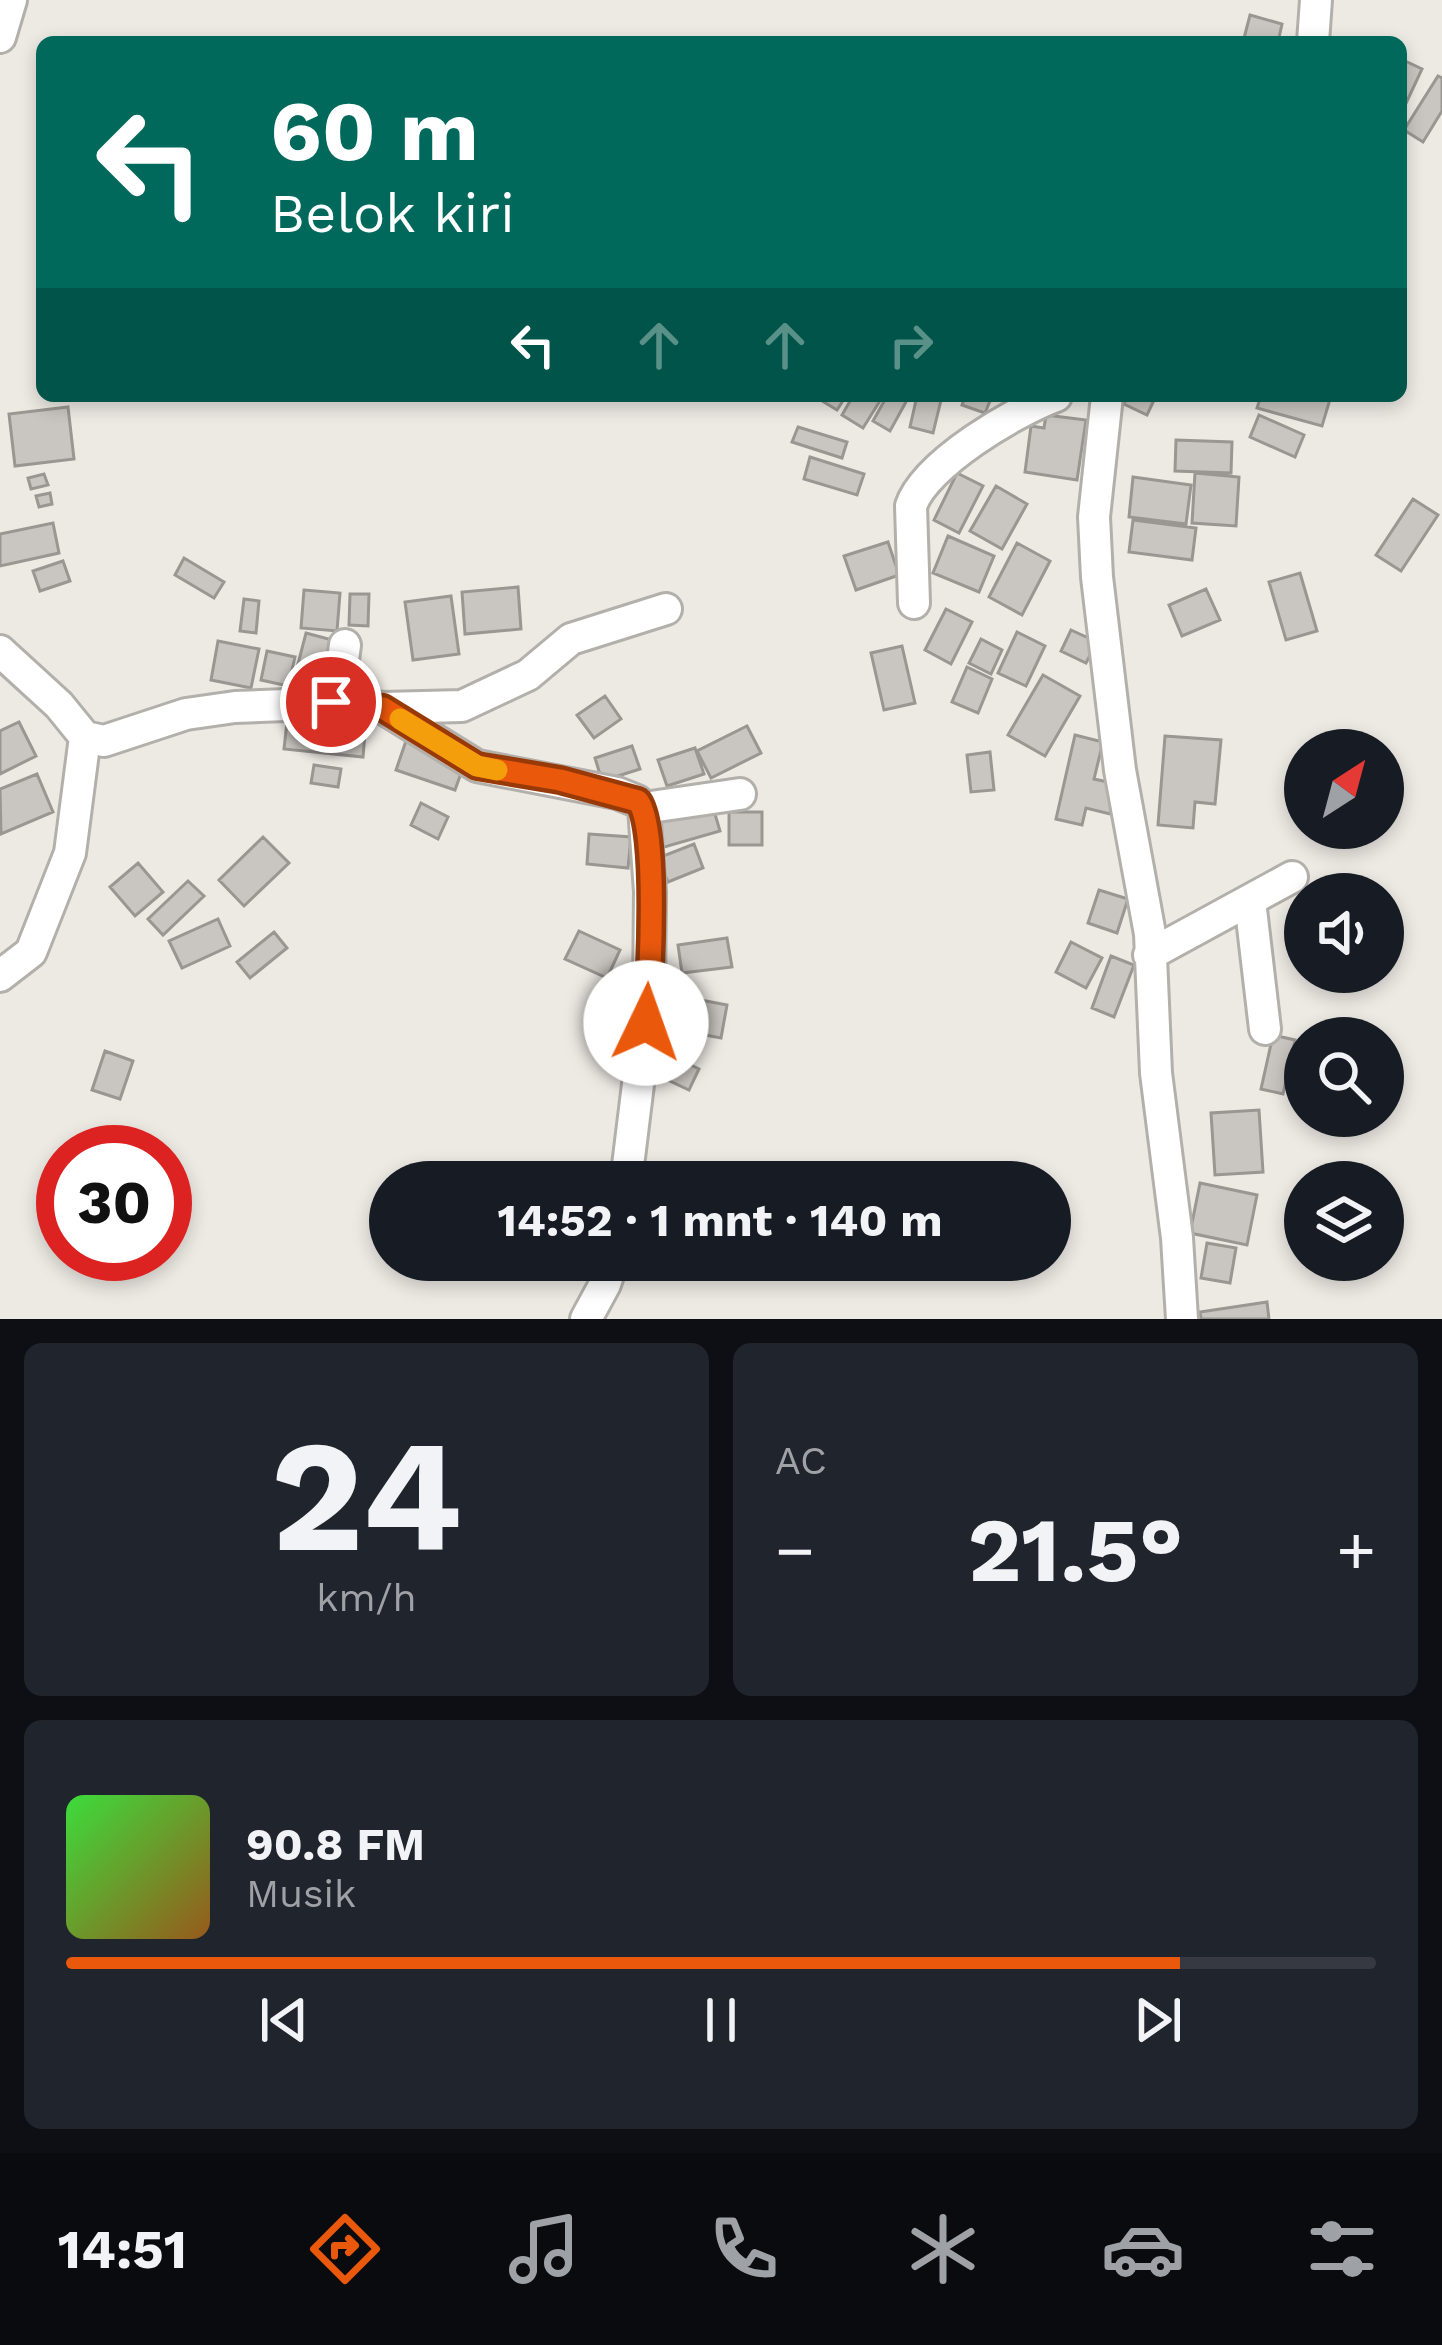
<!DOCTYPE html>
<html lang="id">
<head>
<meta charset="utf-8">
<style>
	body { margin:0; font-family:"Work Sans",sans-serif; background:#20242c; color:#f1f3f6; height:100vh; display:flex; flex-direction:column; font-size:45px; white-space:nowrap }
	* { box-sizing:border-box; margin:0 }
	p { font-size:39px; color:#9ea1a6 }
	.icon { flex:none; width:66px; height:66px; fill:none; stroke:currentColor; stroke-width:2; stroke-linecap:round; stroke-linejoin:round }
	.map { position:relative; height:1319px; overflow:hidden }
	.sheet { display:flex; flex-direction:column; gap:24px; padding:24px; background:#0d0f14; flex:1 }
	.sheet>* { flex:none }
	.guide { position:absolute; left:36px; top:36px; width:1371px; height:366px; border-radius:18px; box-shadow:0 6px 18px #0003; background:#00695c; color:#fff; overflow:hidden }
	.needle { width:78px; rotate:36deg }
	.fabs { position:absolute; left:1284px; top:729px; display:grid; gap:24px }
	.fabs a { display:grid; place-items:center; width:120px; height:120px; border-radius:50%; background:#171b24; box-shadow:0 6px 18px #0003; font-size:60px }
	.speed { position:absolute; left:36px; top:1125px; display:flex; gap:24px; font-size:60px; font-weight:700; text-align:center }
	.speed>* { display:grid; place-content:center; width:156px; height:156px; border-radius:50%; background:#171b24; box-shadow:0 6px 18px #0003; line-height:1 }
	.speed .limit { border:18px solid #d22; background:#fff; color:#111 }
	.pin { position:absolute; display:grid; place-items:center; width:102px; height:102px; color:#fff; margin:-51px; border:6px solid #fff; border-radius:50%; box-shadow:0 3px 12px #0007 }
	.me { position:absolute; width:132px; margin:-66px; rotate:3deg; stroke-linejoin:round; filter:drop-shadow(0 0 9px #0008) }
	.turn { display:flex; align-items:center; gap:42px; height:252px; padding:0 36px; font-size:54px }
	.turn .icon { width:156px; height:156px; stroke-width:2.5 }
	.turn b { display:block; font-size:84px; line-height:102px }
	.lanes { display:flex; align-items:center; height:114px; padding:0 36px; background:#0003; justify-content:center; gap:60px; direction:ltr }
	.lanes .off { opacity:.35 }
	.big { font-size:90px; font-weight:700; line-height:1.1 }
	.sheet .widget { flex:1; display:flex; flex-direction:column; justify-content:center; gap:18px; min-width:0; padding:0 42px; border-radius:18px; background:#20242c }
	.sheet .dial { align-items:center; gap:0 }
	.dial b { font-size:156px; line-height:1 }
	.song { display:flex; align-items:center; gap:36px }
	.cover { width:144px; height:144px; border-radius:18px; background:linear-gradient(135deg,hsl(120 70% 55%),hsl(30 70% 35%)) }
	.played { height:12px; border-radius:6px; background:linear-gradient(90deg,#ea580c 85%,#363941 85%) }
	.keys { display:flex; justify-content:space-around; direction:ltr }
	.heat { display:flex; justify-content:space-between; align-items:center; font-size:66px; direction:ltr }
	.sheet .tiles { flex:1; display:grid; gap:24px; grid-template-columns:1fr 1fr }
	.widget:last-child { grid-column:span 2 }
	.trip { position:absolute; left:369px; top:1161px; width:702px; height:120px; border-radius:60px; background:#171b24; box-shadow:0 6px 18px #0003; font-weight:700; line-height:120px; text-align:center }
	.dock { display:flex; height:192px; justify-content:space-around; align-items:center; background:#090b0e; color:#9ea1a6 }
	.dock .icon { width:84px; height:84px }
	.dock .selected { color:#ea580c }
	.dock b { font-size:54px; color:#f1f3f6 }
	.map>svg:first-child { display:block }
	.building { fill:#c9c5c0; stroke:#9a9792; stroke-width:3 }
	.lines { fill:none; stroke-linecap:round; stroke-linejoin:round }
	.minor-casing { stroke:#b3b0ab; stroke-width:36 }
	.minor { stroke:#fff; stroke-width:30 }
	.route-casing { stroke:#983908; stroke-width:30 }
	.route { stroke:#ea580c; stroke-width:21 }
	.slow { stroke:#f59e0b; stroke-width:21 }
</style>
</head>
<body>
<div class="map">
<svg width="1442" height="1319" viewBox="0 0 1442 1319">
	<rect width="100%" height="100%" fill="#edeae4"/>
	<!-- building -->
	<path class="building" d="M1250,15L1282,24L1278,42H1243Z
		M1401,59L1422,69L1401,114Z
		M1438,76L1442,78V111L1423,142L1404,130Z
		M814,396H846L837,410Z
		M853,396H883L863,428L842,415Z
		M887,396L907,400L890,431L873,421Z
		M917,396H942L933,433L910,427Z
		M965,396H992L985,413L962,405Z
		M1128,396H1156L1147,415L1124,404Z
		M1261,396H1331L1322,426L1257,408Z
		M68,407L74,459L15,466L9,414Z
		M1046,415L1086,420L1077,480L1025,472L1031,426L1044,428Z
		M1259,415L1304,435L1295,457L1250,437Z
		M798,427L847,442L842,458L792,442Z
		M1176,440L1232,442L1231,473L1175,471Z
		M810,457L864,474L857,495L804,479Z
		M957,473L983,486L959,533L934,520Z
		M1195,473L1239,477L1236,526L1192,523Z
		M44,474L48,485L31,489L28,478Z
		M1133,477L1191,485L1186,524L1129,517Z
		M996,486L1027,504L1002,549L970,531Z
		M50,493L52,504L39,507L36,496Z
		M1413,499L1438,515L1401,571L1376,555Z
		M1133,520L1196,528L1192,560L1129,552Z
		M53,523L59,553L0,566V534Z
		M948,536L994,556L979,592L933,573Z
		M888,542L899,575L856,590L844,556Z
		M1017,543L1050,561L1022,615L989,597Z
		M184,558L224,582L214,598L175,575Z
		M63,561L70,581L40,591L33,571Z
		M1300,573L1317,631L1286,640L1269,582Z
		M518,587L521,629L465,634L462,592Z
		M1206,589L1220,620L1182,636L1169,605Z
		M304,590L340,593L337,631L301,628Z
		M350,594H369L368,626L349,625Z
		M451,596L459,654L413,660L405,602Z
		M244,599L259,601L256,633L240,631Z
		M946,609L972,622L951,664L925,650Z
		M1071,630L1097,642L1086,663L1061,651Z
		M1017,632L1045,646L1026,686L998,673Z
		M306,633L336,641L323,691L293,683Z
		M981,639L1002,650L991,674L969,663Z
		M218,641L259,649L251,688L211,680Z
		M902,646L915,703L884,710L871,653Z
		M267,651L295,657L288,686L261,680Z
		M967,667L992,679L978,713L952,702Z
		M1043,675L1080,696L1045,756L1008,735Z
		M605,696L621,719L594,738L577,715Z
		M288,713L366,721L363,757L284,749Z
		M19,722L36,756L0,774V731Z
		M747,726L761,753L711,778L697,751Z
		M1075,735L1103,742L1094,779L1117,784L1110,814L1086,808L1082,825L1056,819Z
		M1165,736L1221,740L1215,804L1195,802L1193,828L1158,825Z
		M406,741L465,762L455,790L396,770Z
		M632,746L640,769L602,781L595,758Z
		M695,748L704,774L667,786L658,760Z
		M990,752L994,790L971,792L967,755Z
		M314,765L341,769L338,787L311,783Z
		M37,774L53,812L1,834L0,789Z
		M421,803L448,817L438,839L411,825Z
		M712,804L720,831L661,848L653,820Z
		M729,812H762V845H729Z
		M589,834L631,837L628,868L587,864Z
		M263,837L289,863L244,906L219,880Z
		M694,844L703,868L668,882L658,858Z
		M138,863L163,892L135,916L110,887Z
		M188,881L204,896L163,935L148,919Z
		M1362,884L1365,894H1327Z
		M1099,890L1128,899L1117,933L1088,923Z
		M218,919L230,946L182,968L169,941Z
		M579,931L620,950L607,978L565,959Z
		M274,932L287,948L250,978L237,962Z
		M727,938L732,967L682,973L678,945Z
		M1071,942L1102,958L1086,988L1056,972Z
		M1111,956L1134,965L1114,1017L1092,1008Z
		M664,993L727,1005L721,1038L657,1026Z
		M1273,1035L1295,1040L1283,1094L1261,1089Z
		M105,1051L133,1061L120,1099L92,1090Z
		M663,1052L699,1069L689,1090L653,1073Z
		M1259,1110L1263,1172L1215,1175L1211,1113Z
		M1200,1183L1257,1195L1247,1245L1190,1233Z
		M1207,1243L1236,1248L1230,1283L1201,1278Z
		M676,1260H704V1272L676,1274Z
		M1267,1302L1269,1319H1201L1200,1312Z"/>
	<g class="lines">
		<!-- minor casing -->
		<g class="minor-casing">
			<path id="minor" d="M0,37L11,0
				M1313,42L1316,0
				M1107,396L1094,517L1097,577L1120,770L1150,934L1156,1073L1177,1238L1182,1319
				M914,603L911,506C925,464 1015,411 1056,396
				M0,651L59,705L85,737
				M337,703L345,645
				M383,708L462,706L528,675L571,639L666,609
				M85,737L104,741L186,714L235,707L337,703L383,708L477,766L617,793L637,801L644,808L650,892L649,995L626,1182
				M644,808L740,794
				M1250,901L1265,1029
				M1149,955L1292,877
				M0,976L31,952L70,853L85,737
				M586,1319L605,1284L613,1260"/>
		</g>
		<!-- minor -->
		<use href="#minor" class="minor"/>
	</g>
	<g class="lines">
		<!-- route casing -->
		<g class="route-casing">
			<path id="route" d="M331,702L383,708L477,766L560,780L638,801C659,828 650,983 646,1023"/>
		</g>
		<!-- route -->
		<use href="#route" class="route"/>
		<!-- slow -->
		<path class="slow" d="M400,719L477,766L497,770"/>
	</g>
</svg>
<div class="fabs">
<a><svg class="needle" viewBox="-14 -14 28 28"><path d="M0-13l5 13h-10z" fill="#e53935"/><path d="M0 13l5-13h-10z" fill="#9ea1a6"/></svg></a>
<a><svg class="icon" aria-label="sound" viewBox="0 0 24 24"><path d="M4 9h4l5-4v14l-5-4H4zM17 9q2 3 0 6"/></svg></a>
<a><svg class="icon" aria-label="search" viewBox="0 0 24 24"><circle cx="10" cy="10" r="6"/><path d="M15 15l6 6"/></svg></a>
<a><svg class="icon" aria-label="layers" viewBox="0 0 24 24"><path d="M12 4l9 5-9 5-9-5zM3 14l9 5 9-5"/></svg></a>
</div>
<div class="speed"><div class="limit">30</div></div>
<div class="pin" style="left:331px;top:702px;background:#d93025"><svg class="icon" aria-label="arrive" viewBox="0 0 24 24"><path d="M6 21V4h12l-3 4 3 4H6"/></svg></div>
<svg class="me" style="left:646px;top:1023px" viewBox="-20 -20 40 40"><circle r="19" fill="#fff"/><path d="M0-13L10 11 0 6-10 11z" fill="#ea580c"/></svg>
<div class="trip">14:52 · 1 mnt · 140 m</div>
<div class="guide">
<div class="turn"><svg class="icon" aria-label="left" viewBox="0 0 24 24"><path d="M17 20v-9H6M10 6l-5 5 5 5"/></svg><div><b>60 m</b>Belok kiri</div></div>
<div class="lanes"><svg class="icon" aria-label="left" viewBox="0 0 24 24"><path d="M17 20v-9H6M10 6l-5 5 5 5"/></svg><svg class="icon off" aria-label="ahead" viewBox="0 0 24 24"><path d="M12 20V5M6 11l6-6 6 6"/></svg><svg class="icon off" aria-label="ahead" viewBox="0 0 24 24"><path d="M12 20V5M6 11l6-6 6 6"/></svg><svg class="icon off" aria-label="right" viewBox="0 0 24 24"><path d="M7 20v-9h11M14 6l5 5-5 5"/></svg></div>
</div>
</div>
<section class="sheet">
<div class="tiles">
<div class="widget dial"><b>24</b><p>km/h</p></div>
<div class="widget"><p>AC</p>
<div class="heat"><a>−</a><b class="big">21.5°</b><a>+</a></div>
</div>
<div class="widget">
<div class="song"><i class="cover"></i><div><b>90.8 FM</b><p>Musik</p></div></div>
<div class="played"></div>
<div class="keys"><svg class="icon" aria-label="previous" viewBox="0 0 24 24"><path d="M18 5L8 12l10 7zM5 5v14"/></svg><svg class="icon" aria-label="pause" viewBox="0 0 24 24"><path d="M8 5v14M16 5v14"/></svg><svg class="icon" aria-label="next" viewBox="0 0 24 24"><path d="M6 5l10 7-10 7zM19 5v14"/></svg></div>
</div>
</div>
</section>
<nav class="dock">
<b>14:51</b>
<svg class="icon selected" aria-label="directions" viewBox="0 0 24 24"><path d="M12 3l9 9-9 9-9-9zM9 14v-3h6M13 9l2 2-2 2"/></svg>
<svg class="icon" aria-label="music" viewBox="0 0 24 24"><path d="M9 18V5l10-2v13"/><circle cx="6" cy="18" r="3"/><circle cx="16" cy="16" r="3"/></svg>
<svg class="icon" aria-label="phone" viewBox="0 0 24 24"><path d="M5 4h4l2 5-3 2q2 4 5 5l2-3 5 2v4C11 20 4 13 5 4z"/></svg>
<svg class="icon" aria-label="climate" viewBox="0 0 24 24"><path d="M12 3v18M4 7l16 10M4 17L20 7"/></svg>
<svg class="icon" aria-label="car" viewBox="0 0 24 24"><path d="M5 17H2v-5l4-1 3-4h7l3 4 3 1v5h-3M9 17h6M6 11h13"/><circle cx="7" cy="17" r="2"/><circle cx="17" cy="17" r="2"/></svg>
<svg class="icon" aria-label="filters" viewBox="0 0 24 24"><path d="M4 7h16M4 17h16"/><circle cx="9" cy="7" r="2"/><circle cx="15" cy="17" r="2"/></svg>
</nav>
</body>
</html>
